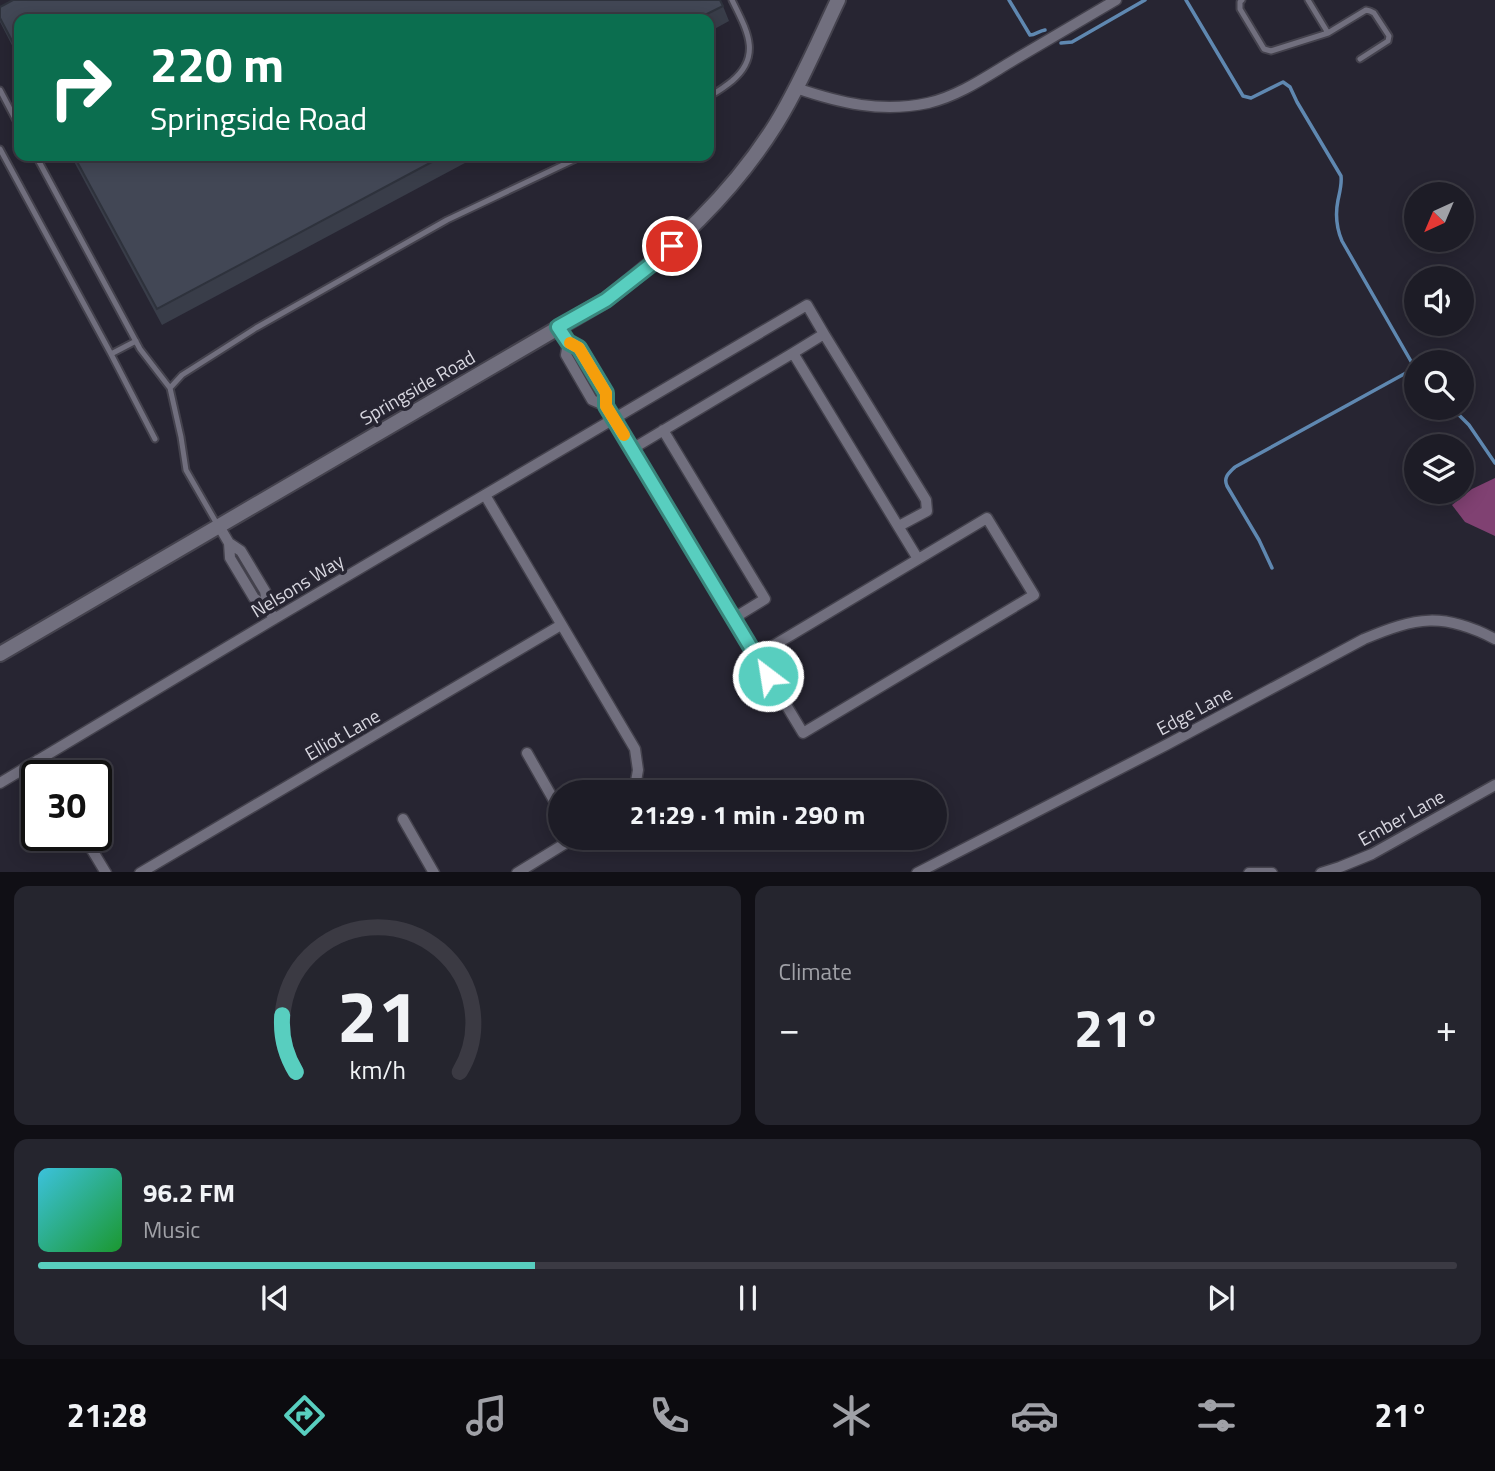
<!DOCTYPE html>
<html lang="en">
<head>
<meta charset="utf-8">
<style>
	body { margin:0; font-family:"Titillium Web",sans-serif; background:#25252e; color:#f1f3f6; height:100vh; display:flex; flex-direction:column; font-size:26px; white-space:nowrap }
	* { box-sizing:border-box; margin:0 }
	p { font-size:23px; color:#a0a1a7 }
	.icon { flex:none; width:38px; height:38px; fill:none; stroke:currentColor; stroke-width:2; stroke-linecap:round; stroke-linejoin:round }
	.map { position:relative; height:872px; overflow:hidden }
	.drawer { display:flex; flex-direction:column; gap:14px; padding:14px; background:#100f15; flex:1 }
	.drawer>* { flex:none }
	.hud { position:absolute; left:14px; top:14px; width:700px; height:147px; border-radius:14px; box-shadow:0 4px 18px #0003,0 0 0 2px #3b3a43; background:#0b6e4f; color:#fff; overflow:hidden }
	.needle { width:46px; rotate:224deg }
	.fabs { position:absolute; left:1404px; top:182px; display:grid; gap:14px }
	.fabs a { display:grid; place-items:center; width:70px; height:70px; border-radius:50%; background:#1d1c26; box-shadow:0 4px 18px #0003,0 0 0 2px #3b3a43; font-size:35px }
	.speed { position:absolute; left:21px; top:760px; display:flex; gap:14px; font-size:35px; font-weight:700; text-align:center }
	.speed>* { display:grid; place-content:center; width:91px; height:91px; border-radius:50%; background:#1d1c26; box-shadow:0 4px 18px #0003,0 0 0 2px #3b3a43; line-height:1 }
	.speed .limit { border:4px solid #111; border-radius:10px; background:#fff; color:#111 }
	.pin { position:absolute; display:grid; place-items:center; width:60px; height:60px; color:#fff; margin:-30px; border:4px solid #fff; border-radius:50%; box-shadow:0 2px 7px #0007 }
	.me { position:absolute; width:77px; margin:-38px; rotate:329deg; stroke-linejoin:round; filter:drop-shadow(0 0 5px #0008) }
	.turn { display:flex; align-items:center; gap:24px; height:147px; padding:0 21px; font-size:32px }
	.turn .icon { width:91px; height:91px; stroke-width:2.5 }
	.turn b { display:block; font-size:49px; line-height:60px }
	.big { font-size:52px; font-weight:700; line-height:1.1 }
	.drawer .card { flex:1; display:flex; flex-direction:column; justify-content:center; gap:10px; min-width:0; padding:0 24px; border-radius:14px; background:#25252e }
	.drawer .dial { align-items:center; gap:0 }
	.dial svg { height:182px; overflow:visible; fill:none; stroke:#3b3a43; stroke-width:7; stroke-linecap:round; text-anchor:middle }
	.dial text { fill:#f1f3f6; stroke:none }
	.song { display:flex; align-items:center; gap:21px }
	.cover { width:84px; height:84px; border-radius:10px; background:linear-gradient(135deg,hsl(190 70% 55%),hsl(130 70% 35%)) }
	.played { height:7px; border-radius:4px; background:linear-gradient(90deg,#58cebf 35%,#3b3a43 35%) }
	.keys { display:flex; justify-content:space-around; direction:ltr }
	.heat { display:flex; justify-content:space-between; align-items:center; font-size:38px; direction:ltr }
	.drawer .tiles { flex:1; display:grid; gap:14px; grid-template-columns:1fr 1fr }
	.card:last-child { grid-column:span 2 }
	.trip { position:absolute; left:548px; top:780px; width:399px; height:70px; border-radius:35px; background:#1d1c26; box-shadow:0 4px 18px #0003,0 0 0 2px #3b3a43; font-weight:700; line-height:70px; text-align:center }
	.dock { display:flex; height:112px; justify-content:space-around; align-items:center; background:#0c0b0f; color:#a0a1a7 }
	.dock .icon { width:49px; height:49px }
	.dock .on { color:#58cebf }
	.dock b { font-size:32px; color:#f1f3f6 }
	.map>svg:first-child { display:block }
	.forest { fill:#804172 }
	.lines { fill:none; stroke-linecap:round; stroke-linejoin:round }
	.stream { stroke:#5f88b1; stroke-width:3.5 }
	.lane-casing { stroke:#44424d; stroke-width:9 }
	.street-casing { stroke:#44424d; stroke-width:13 }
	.secondary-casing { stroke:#44424d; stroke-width:18 }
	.lane { stroke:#716f7e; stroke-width:5 }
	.street { stroke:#716f7e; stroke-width:10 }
	.secondary { stroke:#716f7e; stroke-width:14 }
	.wall { fill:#393d49 }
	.building { fill:#424755; stroke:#2e323c; stroke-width:2 }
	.route-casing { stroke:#39867c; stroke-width:18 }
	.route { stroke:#58cebf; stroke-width:12 }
	.slow { stroke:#f59e0b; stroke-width:12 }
	.labels { text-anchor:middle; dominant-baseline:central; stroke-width:7; stroke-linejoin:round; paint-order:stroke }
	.street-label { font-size:19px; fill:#d7d6df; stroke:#272532 }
</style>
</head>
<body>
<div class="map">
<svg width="1495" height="873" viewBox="0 0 1495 873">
	<rect width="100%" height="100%" fill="#272532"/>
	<!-- forest -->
	<path class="forest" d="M1495,478V536L1465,522L1452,505L1472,489Z"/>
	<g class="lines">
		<!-- stream -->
		<path class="stream" d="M1009,0L1030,35C1035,35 1039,31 1045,30
			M1186,0L1243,96L1251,98L1283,82L1290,87L1297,102L1341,176C1342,184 1340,191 1338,200C1335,215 1336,227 1342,241L1416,370
			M1061,43L1072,42L1145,0
			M1452,408L1469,425L1495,463
			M1272,568L1259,540L1227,486C1223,477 1229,473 1235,467L1415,368"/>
		<!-- lane casing -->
		<g class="lane-casing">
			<path id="lane" d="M1242,0L1240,2V9L1264,49L1271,51L1328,33
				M1308,0L1328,33L1366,10L1370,11L1374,13L1389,36L1388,41L1360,59
				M0,90L19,126
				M709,96C718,92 724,87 732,81C763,55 746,29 732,0
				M0,149L111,354L136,341
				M36,156L140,349L170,388L181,437L186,470L217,524
				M111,354L155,439
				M170,388L182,375L256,328L447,220L582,156"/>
		</g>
		<!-- street casing -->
		<g class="street-casing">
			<path id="street" d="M796,88C840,103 881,113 928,103C959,96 987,76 1014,60C1048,40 1082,20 1116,0
				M558,327L568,342L579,348L606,393V406L803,733L1034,595L987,518L756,656
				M568,342L566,355L592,400L606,406
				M663,430L765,599L734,618
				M632,449L793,353
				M485,495L635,749L638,770L634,793
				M219,526L229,543L230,558L254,598L268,608L274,619
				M899,526L927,511L926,500L824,334L793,353L918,559
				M229,543L241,551L265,591L268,608
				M527,753L560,811
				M38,760L48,775
				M0,783L274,619L807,305L824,334
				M403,819L434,873
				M83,835L106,873
				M140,873L561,625
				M517,873L574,838
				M917,873L1166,745L1364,639C1416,617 1443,612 1495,639
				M1249,873H1272
				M1321,873L1340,867L1372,854L1495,785"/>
		</g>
		<!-- secondary casing -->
		<g class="secondary-casing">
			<path id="secondary" d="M0,654L606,300C673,248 731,196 776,124C800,85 818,42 838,0"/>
		</g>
		<!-- lane -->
		<use href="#lane" class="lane"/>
		<!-- street -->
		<use href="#street" class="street"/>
		<!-- secondary -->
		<use href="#secondary" class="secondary"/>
	</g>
	<!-- wall -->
	<path class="wall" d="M723,6L729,21L709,32V19H19V59L0,22V7Z
		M71,156H478L162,325Z"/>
	<!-- building -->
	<path class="building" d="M13,0H720L723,6L697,19H19V54L0,18V7Z
		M74,156H443L157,309Z"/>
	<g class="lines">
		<!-- route casing -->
		<g class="route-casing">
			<path id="route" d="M672,246L652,264L606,300L558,327L568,342L579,348L606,393V406L768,676"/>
		</g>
		<!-- route -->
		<use href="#route" class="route"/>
		<!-- slow -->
		<path class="slow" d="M570,343L579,348L606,393V406L624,435"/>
	</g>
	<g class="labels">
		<!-- street labels -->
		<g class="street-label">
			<text transform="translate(417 387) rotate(-30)">Springside Road</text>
			<text transform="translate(297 585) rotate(-31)">Nelsons Way</text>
			<text transform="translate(1194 710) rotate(-28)">Edge Lane</text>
			<text transform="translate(342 734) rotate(-30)">Elliot Lane</text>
			<text transform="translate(1401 817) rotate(-29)">Ember Lane</text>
		</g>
	</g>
</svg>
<div class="fabs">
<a><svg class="needle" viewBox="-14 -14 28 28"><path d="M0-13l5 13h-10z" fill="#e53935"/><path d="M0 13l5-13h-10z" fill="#a0a1a7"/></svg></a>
<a><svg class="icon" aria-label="sound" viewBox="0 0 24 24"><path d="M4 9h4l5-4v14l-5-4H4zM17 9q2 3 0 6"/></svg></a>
<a><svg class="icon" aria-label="search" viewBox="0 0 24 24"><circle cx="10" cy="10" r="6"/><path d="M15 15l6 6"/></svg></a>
<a><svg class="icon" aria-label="layers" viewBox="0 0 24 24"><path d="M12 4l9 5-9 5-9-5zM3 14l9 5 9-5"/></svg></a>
</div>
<div class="speed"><div class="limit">30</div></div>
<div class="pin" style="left:672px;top:246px;background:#d93025"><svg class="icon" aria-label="arrive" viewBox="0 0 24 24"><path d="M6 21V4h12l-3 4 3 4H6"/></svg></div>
<svg class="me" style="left:768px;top:676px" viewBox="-20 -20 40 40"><circle r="17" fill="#58cebf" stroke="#fff" stroke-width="3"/><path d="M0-11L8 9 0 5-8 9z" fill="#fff"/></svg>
<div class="trip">21:29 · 1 min · 290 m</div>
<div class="hud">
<div class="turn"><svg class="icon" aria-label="right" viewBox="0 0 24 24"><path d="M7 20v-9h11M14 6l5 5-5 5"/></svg><div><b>220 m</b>Springside Road</div></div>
</div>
</div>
<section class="drawer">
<div class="tiles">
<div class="card dial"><svg viewBox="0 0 100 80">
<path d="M14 69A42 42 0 1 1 86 69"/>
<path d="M14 69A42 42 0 0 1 8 44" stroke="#58cebf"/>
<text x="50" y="56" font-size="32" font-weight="700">21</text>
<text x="50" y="72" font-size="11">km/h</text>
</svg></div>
<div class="card"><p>Climate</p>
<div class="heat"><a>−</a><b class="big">21°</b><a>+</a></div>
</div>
<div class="card">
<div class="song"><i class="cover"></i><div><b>96.2 FM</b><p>Music</p></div></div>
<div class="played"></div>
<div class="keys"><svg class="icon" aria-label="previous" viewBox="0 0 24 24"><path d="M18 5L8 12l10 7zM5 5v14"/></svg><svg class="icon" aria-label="pause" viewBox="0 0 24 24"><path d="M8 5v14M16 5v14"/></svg><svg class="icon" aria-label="next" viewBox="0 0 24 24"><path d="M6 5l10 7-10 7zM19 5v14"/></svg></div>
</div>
</div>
</section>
<nav class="dock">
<b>21:28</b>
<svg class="icon on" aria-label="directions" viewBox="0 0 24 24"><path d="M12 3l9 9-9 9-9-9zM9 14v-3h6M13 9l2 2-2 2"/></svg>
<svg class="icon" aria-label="music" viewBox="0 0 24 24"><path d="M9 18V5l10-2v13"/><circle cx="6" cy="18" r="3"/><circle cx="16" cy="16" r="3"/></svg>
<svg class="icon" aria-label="phone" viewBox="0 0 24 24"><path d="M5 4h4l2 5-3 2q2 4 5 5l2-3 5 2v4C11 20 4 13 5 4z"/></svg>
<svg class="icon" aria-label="climate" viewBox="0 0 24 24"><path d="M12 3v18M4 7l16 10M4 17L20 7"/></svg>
<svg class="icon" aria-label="car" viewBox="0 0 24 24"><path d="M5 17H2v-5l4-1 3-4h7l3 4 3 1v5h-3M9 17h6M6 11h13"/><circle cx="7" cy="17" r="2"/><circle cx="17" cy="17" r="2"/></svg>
<svg class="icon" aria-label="filters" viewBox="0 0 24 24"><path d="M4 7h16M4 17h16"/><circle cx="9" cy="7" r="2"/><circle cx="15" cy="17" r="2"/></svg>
<b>21°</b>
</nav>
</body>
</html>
